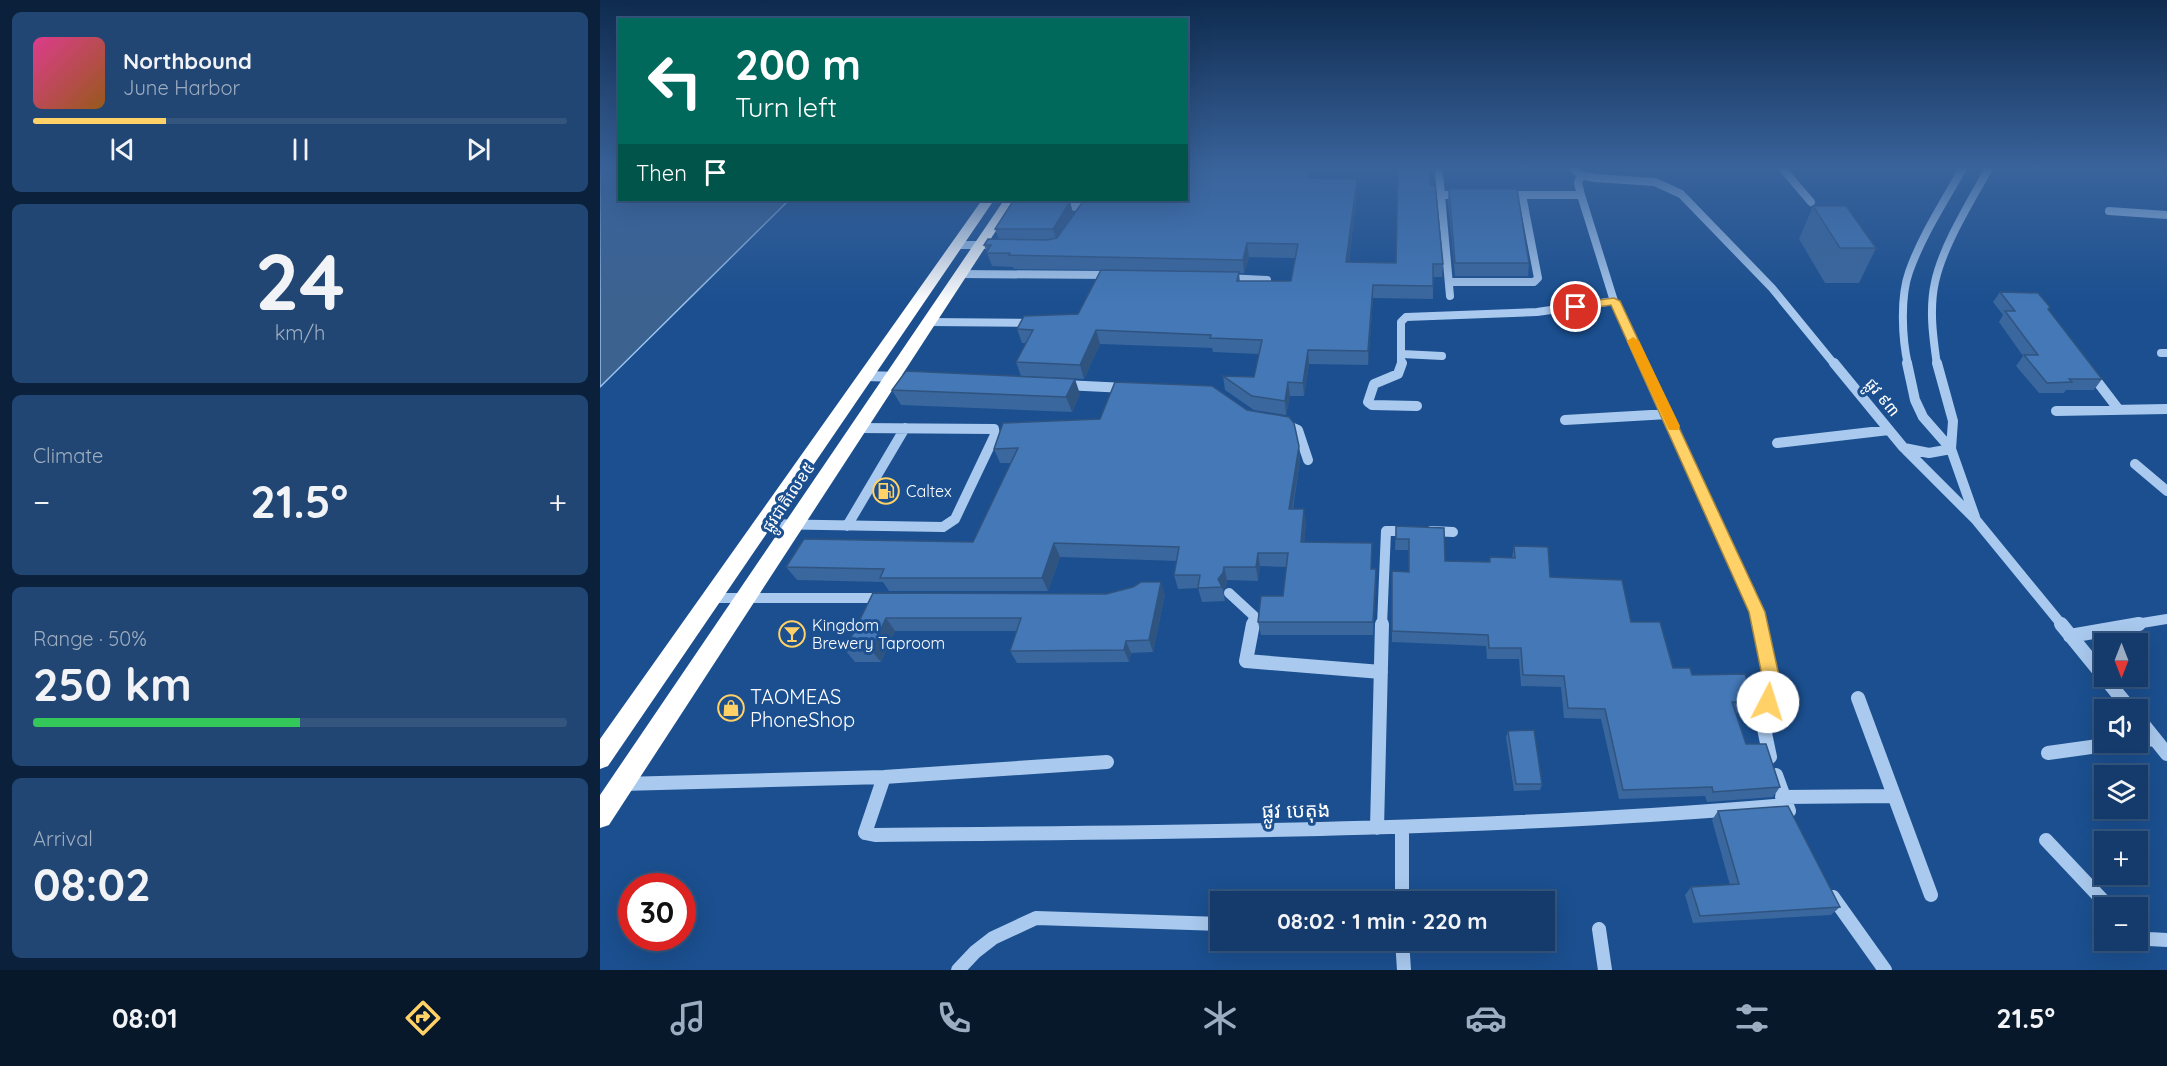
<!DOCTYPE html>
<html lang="en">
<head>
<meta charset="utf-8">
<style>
	body { margin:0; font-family:Quicksand,"Noto Sans Khmer",sans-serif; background:#214673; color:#f1f3f6; height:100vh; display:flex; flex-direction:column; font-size:22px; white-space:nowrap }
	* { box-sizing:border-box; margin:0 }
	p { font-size:20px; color:#9dadc1 }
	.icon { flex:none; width:33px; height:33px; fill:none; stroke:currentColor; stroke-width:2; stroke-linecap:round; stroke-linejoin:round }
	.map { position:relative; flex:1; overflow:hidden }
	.details { display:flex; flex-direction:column; gap:12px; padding:12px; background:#0b203b; width:600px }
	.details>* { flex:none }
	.top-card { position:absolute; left:18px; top:18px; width:570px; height:183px; border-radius:0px; box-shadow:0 6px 24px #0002,0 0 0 2px #33557e; background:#00695c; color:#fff; overflow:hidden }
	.needle { width:39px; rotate:180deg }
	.tools { position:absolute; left:1494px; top:633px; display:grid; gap:12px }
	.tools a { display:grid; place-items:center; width:54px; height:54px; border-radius:0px; background:#143b6b; box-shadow:0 6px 24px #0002,0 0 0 2px #33557e; font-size:30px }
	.speed { position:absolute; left:18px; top:873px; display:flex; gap:12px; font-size:30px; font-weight:700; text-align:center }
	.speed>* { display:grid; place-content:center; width:78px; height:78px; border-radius:50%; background:#143b6b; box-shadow:0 6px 24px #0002,0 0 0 2px #33557e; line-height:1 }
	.speed .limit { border:9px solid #d22; background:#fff; color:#111 }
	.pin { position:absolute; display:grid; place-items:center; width:51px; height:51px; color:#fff; margin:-26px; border:3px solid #fff; border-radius:50%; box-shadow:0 2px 6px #0007 }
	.me { position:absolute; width:66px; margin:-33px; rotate:5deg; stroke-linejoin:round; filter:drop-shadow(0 0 4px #0008) }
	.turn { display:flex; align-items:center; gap:21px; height:126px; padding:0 18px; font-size:27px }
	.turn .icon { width:78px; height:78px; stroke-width:2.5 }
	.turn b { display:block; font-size:42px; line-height:51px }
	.then { display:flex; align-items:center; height:57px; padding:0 18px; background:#0003; gap:12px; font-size:22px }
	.big { font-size:45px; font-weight:700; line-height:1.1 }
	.details .widget { flex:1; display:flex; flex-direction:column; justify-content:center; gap:9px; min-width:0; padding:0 21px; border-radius:9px; background:#214673 }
	.details .dial { align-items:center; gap:0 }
	.dial b { font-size:78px; line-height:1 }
	.song { display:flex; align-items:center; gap:18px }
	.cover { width:72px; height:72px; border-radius:9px; background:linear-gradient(135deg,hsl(330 70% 55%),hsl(30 70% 35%)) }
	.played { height:6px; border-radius:3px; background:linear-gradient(90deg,#ffd166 25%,#33557e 25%) }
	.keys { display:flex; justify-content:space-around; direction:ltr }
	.heat { display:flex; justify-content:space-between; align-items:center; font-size:33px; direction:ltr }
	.charge { height:9px; border-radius:4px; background:linear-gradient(90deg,#34c759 50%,#33557e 0) }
	.trip { position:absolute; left:610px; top:891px; width:345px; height:60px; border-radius:0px; background:#143b6b; box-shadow:0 6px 24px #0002,0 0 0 2px #33557e; font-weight:700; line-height:60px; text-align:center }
	.tab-bar { display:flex; height:96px; justify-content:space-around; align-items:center; background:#08182b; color:#9dadc1 }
	.tab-bar .icon { width:42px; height:42px }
	.tab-bar .selected { color:#ffd166 }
	.tab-bar b { font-size:27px; color:#f1f3f6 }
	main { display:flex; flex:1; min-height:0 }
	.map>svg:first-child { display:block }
	.water { fill:#3c6290; stroke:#9cc4f0; stroke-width:1.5 }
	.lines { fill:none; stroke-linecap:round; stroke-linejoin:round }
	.minor-far2 { stroke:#a9c9ee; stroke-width:8 }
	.minor-far1 { stroke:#a9c9ee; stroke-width:10 }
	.minor { stroke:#a9c9ee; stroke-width:14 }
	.highway { fill:#fff; fill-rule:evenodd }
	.wall { fill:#3a679d; fill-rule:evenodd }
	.shaded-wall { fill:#305480 }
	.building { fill:#4478b7; stroke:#305480; stroke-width:1.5 }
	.route { fill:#ffd166; stroke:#a68842; stroke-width:1.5 }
	.slow { fill:#f59e0b }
	.labels { text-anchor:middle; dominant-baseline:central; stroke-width:6; stroke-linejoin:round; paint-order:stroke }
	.street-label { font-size:16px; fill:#fff; stroke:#1b4f8f }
	.poi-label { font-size:16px; fill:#fff; stroke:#1b4f8f; text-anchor:start }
	.near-poi-label { font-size:20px; fill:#fff; stroke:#1b4f8f; text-anchor:start }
	.near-street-label { font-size:20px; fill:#fff; stroke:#1b4f8f }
</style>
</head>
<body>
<main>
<section class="details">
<div class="widget">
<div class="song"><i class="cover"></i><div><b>Northbound</b><p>June Harbor</p></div></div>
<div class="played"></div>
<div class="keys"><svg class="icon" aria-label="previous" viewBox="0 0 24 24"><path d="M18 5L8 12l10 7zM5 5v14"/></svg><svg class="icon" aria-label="pause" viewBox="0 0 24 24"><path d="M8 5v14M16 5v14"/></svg><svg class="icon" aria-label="next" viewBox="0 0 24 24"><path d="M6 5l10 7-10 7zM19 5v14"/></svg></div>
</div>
<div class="widget dial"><b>24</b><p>km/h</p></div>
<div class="widget"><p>Climate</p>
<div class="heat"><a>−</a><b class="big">21.5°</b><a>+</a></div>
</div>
<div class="widget"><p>Range · 50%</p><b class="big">250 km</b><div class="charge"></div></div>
<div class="widget"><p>Arrival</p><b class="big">08:02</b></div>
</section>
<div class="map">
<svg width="1567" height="970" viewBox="0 0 1567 970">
	<rect width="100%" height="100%" fill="#1b4f8f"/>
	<!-- water -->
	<path class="water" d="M0,168H19L20,200H189L0,387Z"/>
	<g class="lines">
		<!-- minor-far2 -->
		<path class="minor-far2" d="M973,168L981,175L995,178L1055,182L1081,194L1172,288L1235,365
			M1182,168L1211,202
			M839,173L850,296
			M981,175L978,183L981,195L1014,301L1043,365
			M842,195H860
			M915,195H981
			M458,206L480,207L482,211L477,219
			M1509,211L1567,215
			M357,245H387
			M361,274L511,275
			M625,278L667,280
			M849,282H934L938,278L922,195
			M328,322L432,323
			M1561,353H1567
			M802,354L842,356
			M801,365V322L806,317L937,312L1014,301
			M1308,365C1302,339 1300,297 1309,272C1322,235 1344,202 1363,168
			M1337,365C1333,337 1329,309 1335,282C1343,245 1371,201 1389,168"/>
		<!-- minor-far1 -->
		<path class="minor-far1" d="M802,363L798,374L774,384L768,402L772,405L817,406
			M1043,363L1157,612L1160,625
			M1234,363L1303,447L1376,520L1462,625
			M1307,363L1315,400L1323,417L1351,449L1375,517
			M1337,363L1353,421L1351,449
			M1490,372L1519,410
			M266,376L298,377
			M464,385L526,388
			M1456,411L1567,409
			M965,420L1068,414
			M680,422L698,430L708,460
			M1177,443L1289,430
			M1304,448L1329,453L1351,449
			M1535,464L1567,491
			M163,524L343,527L355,519L395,435L394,429L258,428
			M247,526L305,428
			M831,531L853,532
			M629,593L654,616L652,625
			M111,598H285
			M782,625L786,531H809
			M1530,625L1567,619"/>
		<!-- minor -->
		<path class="minor" d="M653,624L646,661L781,672
			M1160,624L1173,685L1162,719L1170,757
			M1461,624L1531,710
			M1470,636L1539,624
			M1258,698L1331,895
			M1538,718L1567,754
			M1538,741L1555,739
			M1448,753L1527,742
			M1176,775L1189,811
			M284,777L265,833L275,835C579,832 883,831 1186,805
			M22,784L284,777L507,762
			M1182,797L1294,796
			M777,828L782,624
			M802,829V902
			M1446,840L1510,908
			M1233,897L1285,970
			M999,929L1005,970
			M1538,935L1549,939L1567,940
			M802,940L804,970
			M358,970L375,952L393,938L436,918L621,924"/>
		<!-- highway -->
		<path class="highway" d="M382,200H394L8,766L0,769V739Z
			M404,200H416L9,825L0,828V795Z"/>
	</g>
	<!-- wall -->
	<path class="wall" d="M711,178L757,192L749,262L796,263L830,185L843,264L842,277H833V299L773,298L768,365L709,364L704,396H690L686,415L654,410L625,390L623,376L654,377L659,354L613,352L612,348L500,344L484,379L421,376L416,362L426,343H422L417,329L478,314L501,270L414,269L413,267L392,266L384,245L399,239L395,229L470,202L473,213L457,238L586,200ZM416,239H450L447,240ZM649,257L695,258L691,281H640L639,273H644Z
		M849,189L929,263L928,276H855L848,201Z
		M1213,206L1276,248L1259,283H1225L1199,239Z
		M1400,292L1448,310L1502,379L1494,390H1466L1464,393H1439L1416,366L1423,356L1399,322L1403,315L1393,302Z
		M292,390L480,394L472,412L301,405Z
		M403,423L699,446L700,460L693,509L706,523L704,542L772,569L776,582L773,635H661L658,622L683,596L686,567L660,566L658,581L627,580L626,586L623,590L625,601L602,602L598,588L578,589L574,575L577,561L460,557L448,591H289L283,582L197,580L186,567L373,542L411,463H400L394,449Z
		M796,526L845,561L889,562L890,557L912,558L914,546L950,577L1031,622L1073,668L1092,675L1155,702L1149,712L1136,713L1146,744L1180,787L1173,797L1107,802L1105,796L1019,799L1001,719L964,718L961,687L921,686L919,659H887L886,646L792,642V571L809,572V550H795Z
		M273,593L565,594L553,652L531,653L529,662L417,663L410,651L417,631H295L281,662H255L245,650Z
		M908,731L942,784L940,790L914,791L906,737Z
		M1118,811L1240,907L1231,915L1093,923L1085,895L1091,887L1130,885L1112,820Z"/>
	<!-- shaded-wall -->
	<path class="shaded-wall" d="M757,179V192L747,276L746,262Z
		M470,202L473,213L456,239L453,229Z
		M647,243L649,257L644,273L643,260Z
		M773,285V298L768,365V351Z
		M496,330L500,344L484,379L480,365Z
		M708,350L709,364L704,396L703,383Z
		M475,379L480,394L472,412L466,397Z
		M688,382L690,396L686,415L685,401Z
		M699,446L700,460L690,522L689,509Z
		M704,509L706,523L703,556L701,542Z
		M454,543L460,557L448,591L442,578Z
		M658,553L660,566L658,581L656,567Z
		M624,567L627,580L626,586L623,590L618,579Z
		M776,569V582L773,635V622Z
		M561,582L565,594L553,652L549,640Z
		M286,618L295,631L281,662L271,650Z
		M526,641L531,653L529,662L524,650Z"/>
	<!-- building -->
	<path class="building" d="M586,168L710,169L708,178L757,179L746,262L796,263L798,168H830V185H835L843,264H833V286L773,285L768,351L708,350L703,383L688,382L685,401L652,396L623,376L654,377L662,340L610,338L611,335L496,330L480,365L416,362L433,330L417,329L424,316L478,314L501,270L639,272L637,281H691L698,244L647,243L643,260L409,255L410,253H386L391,245H384L388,239L447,240L457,238L484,200H586Z
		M849,189H917L929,263H855Z
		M413,201L470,202L453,229H395Z
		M1213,206H1246L1276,248H1240Z
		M1400,292L1438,293L1450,307L1448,309L1502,379H1469L1472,382L1447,383L1424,355H1438L1405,311H1415Z
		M306,371L475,379L466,397L292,390Z
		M515,382L612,386L647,410L689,417L694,423L699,446L689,509H704L701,542L772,543L771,569H776L773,622H658L661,596H683L688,553H658L656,567H624L623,573L618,579L622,587L598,588L600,575H574L579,547L454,543L442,578H280L284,569L186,567L204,539L373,542L418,448L394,449L403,423L500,419Z
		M796,526L844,528L845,561L890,562V557L915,558L914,546L948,547L950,577L1022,580L1031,622H1060L1073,668H1090L1092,675L1145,674L1155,702H1132L1146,744H1166L1180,787L1113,792L1112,787L1023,790L1005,709L968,708L964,676L923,675L921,648H889L888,635L792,631V571L809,572V539H796Z
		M541,582H561L549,640L526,641L524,650L410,651L421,618H286L271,650H245L273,593L506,594L533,587Z
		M934,730L942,784H916L908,731Z
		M1188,806L1240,907L1100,916L1091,887L1139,884L1118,811Z"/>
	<!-- sky -->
	<linearGradient id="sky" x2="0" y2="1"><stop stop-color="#0f2b4f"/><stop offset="0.55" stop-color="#39639b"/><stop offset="1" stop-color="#39639b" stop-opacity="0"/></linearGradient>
	<rect width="1567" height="304" fill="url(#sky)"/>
	<!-- route -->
	<path class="route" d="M1014,298L1020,301L1165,612L1181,685L1174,707L1168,709L1162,707L1159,702L1164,685L1149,612L1011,305L976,310L970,307L976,303Z"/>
	<!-- slow -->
	<path class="slow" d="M1033,337L1039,341L1080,426L1078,430H1069L1067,426L1027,341Z"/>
	<!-- icons -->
	<defs>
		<g id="fuel-ring" transform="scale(1.35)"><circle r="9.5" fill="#1b4f8f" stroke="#ffd166" stroke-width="1.5"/><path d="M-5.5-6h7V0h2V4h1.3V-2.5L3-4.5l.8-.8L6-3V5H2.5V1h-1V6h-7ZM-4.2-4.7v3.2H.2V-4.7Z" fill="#ffd166"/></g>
		<g id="bar-ring" transform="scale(1.35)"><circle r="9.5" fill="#1b4f8f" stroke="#ffd166" stroke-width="1.5"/><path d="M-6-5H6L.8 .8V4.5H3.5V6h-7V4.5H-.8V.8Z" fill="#ffd166"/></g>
		<g id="shop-ring" transform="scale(1.35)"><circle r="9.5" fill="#1b4f8f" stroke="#ffd166" stroke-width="1.5"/><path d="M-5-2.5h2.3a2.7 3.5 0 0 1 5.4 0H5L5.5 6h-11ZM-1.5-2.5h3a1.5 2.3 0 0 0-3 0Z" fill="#ffd166"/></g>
	</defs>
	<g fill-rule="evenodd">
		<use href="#fuel-ring" x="286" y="491"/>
		<use href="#bar-ring" x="192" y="634"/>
		<use href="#shop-ring" x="131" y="708"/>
	</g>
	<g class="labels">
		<!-- street labels -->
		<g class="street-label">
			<text transform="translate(1283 397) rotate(51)">ផ្លូវ ៩៣</text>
			<text transform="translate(188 497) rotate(-56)">ផ្លូវជាតិលេខ៥</text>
		</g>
		<!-- poi labels -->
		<g class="poi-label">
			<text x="306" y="491">Caltex</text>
			<text x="212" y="625">Kingdom<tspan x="212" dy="18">Brewery Taproom</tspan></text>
		</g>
		<!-- near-poi labels -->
		<g class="near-poi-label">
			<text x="150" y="696">TAOMEAS<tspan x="150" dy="23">PhoneShop</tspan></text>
		</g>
		<!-- near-street labels -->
		<g class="near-street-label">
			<text transform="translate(696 810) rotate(-1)">ផ្លូវ បេតុង</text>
		</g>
	</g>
</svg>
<div class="tools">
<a><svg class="needle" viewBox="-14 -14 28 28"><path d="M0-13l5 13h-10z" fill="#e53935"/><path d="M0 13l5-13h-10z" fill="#9dadc1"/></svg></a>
<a><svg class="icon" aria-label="sound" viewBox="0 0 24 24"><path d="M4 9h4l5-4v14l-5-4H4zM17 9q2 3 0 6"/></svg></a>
<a><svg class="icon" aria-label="layers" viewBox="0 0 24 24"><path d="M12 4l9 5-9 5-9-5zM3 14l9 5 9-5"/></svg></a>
<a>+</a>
<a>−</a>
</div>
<div class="speed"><div class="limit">30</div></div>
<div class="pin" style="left:976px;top:307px;background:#d93025"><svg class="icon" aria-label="arrive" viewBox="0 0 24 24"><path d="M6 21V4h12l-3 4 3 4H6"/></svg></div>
<svg class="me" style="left:1168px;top:702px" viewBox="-20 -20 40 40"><circle r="19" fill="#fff"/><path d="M0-13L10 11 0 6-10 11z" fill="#ffd166"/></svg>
<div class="trip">08:02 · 1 min · 220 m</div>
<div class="top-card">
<div class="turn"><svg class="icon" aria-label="left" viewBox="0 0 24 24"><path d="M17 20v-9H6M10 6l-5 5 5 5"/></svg><div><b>200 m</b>Turn left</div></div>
<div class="then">Then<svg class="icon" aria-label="arrive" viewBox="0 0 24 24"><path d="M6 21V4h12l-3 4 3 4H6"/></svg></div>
</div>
</div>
</main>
<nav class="tab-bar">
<b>08:01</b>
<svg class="icon selected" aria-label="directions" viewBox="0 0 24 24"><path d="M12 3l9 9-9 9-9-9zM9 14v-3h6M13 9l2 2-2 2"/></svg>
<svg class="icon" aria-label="music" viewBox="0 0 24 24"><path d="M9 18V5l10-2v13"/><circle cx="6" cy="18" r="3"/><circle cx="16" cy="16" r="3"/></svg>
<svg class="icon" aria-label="phone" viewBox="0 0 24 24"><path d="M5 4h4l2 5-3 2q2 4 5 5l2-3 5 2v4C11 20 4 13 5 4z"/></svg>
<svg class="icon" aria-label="climate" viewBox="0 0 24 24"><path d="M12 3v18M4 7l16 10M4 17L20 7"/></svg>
<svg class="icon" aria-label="car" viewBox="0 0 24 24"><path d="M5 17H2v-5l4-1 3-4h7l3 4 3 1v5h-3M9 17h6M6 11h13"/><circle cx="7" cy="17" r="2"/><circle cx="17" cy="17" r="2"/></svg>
<svg class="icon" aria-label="filters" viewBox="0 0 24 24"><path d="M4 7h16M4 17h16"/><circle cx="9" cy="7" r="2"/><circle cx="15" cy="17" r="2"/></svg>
<b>21.5°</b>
</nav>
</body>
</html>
